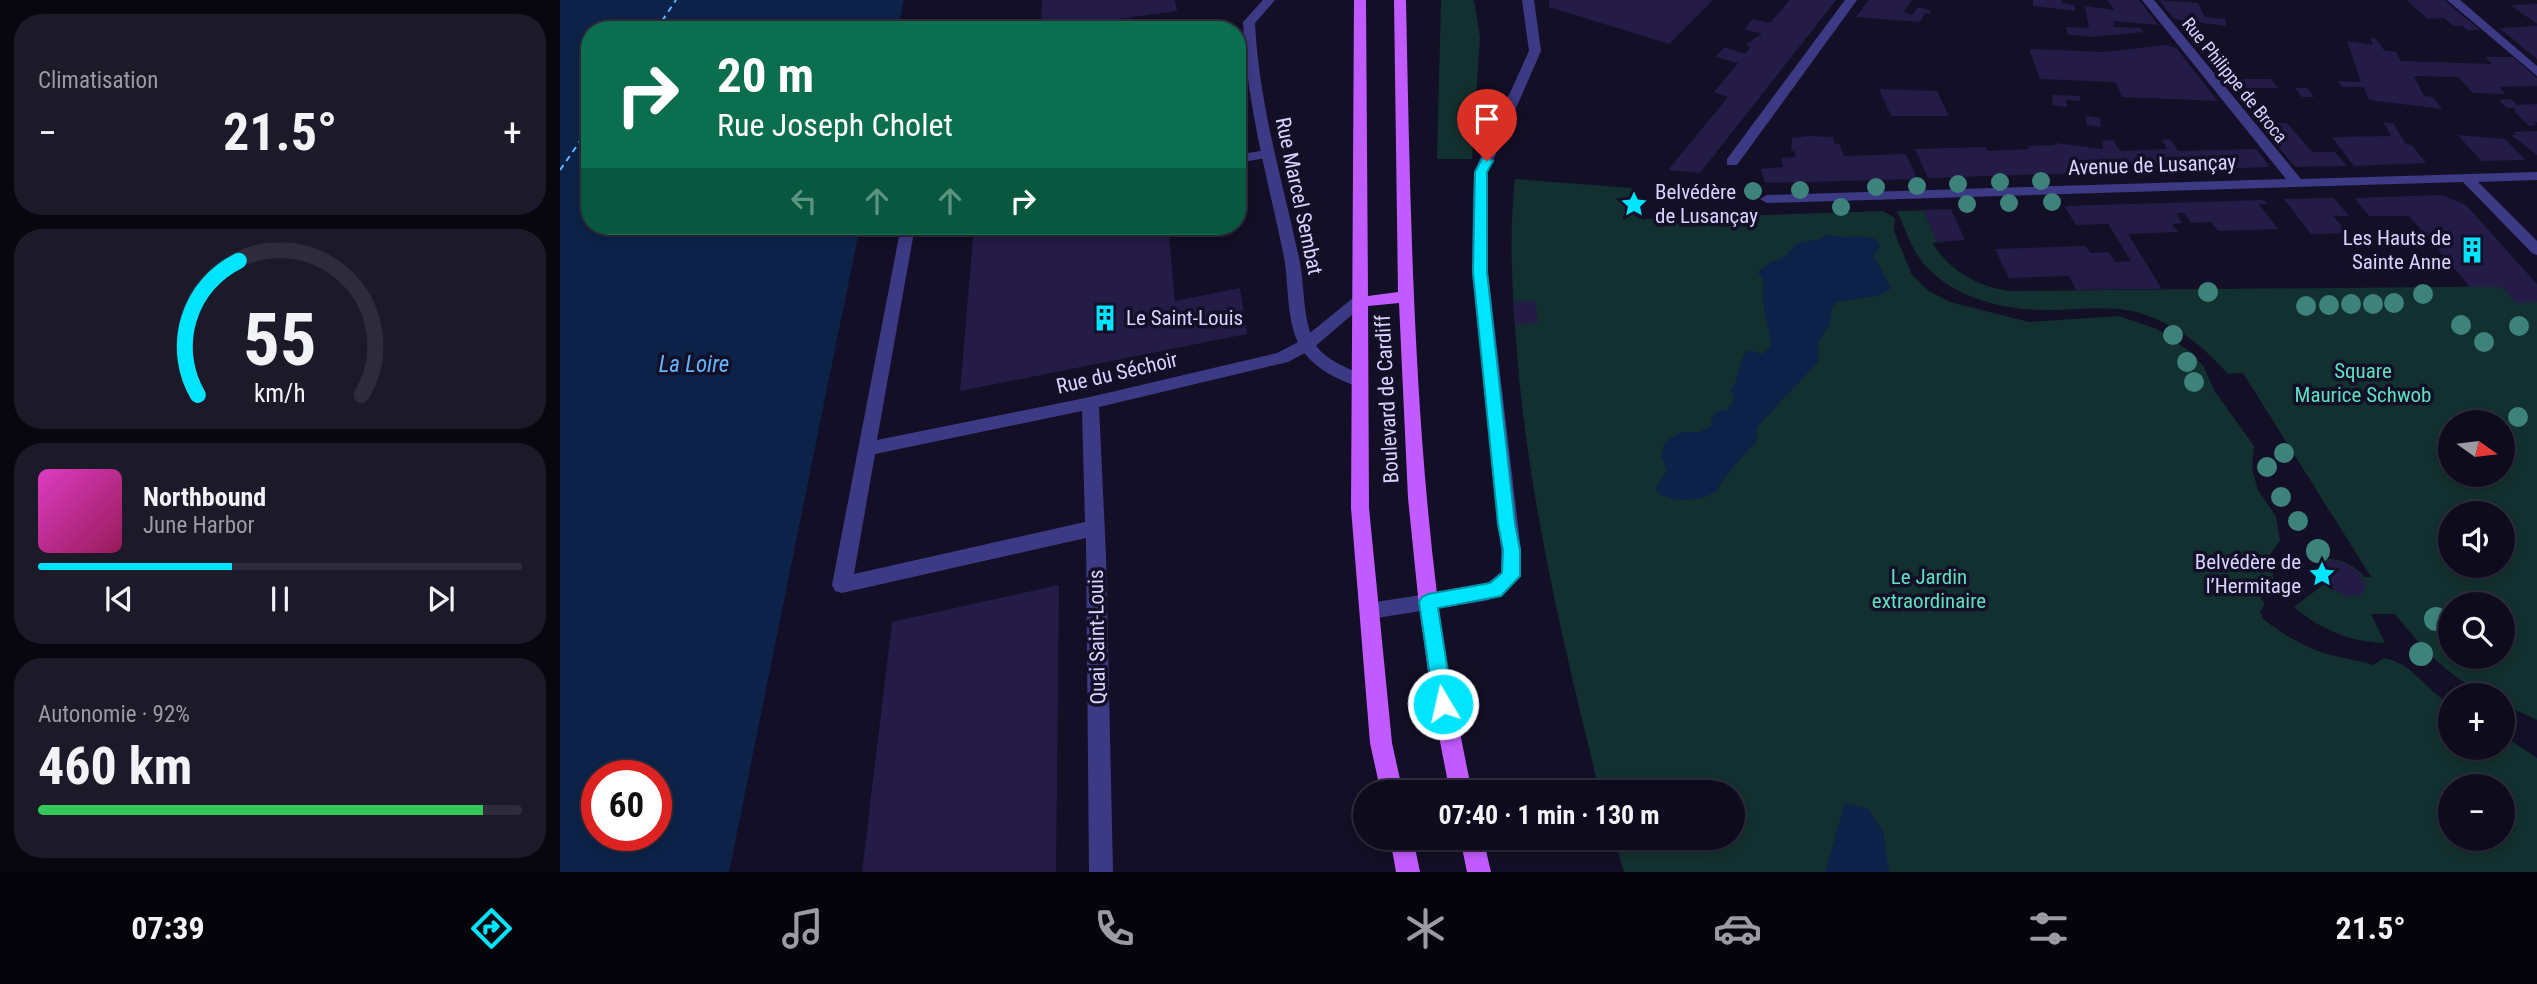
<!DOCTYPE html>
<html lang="fr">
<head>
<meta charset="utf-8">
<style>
	body { margin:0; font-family:"Roboto Condensed",sans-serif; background:#1c1929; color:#f1f3f6; height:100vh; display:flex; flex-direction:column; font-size:26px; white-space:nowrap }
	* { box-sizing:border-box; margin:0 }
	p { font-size:23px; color:#9b9ba3 }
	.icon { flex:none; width:38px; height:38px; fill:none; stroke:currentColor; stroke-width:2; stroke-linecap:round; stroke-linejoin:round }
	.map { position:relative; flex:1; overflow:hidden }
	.panel { display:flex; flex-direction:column; gap:14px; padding:14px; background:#08060f; width:560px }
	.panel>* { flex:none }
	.guide { position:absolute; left:21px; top:21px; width:665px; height:214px; border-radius:28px; box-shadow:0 4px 10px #0003,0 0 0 2px #2e2b3b; background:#0b6e4f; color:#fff; overflow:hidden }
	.needle { width:46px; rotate:104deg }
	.buttons { position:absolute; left:1878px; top:410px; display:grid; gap:14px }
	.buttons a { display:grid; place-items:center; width:77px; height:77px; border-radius:50%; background:#0e0b1c; box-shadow:0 4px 10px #0003,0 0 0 2px #2e2b3b; font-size:35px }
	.speed { position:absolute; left:21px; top:760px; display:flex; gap:14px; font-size:35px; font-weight:700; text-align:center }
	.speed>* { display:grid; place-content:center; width:91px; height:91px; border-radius:50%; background:#0e0b1c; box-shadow:0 4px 10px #0003,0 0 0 2px #2e2b3b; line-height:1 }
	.speed .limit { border:10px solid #d22; background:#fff; color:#111 }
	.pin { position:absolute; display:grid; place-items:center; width:60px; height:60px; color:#fff; margin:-72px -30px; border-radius:50% 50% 50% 0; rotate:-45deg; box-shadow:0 0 7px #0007 }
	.pin .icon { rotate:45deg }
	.me { position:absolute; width:77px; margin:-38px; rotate:351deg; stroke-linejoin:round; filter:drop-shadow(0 0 5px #0008) }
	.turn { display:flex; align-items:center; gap:24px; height:147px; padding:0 21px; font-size:32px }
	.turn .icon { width:91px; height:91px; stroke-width:2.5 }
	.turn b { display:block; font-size:49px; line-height:60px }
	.lanes { display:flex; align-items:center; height:66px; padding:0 21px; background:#0003; justify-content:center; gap:35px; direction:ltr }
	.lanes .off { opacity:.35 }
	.big { font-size:52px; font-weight:700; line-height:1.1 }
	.panel .tile { flex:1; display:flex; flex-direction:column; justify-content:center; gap:10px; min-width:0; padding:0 24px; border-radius:28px; background:#1c1929 }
	.panel .dial { align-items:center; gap:0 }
	.dial svg { height:182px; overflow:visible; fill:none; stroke:#2e2b3b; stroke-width:7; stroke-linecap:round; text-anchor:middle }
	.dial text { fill:#f1f3f6; stroke:none }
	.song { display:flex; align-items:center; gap:21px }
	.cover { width:84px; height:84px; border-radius:10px; background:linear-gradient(135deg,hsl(310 70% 55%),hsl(330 70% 35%)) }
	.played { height:7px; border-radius:4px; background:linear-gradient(90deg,#00e5ff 40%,#2e2b3b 40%) }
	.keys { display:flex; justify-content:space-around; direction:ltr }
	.heat { display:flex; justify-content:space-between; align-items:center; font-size:38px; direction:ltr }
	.charge { height:10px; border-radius:5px; background:linear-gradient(90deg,#34c759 92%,#2e2b3b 0) }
	.trip { position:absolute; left:793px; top:780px; width:392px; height:70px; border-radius:35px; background:#0e0b1c; box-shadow:0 4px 10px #0003,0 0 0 2px #2e2b3b; font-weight:700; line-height:70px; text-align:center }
	.menu { display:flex; height:112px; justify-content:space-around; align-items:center; background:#06040b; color:#9b9ba3 }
	.menu .icon { width:49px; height:49px }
	.menu .on { color:#00e5ff }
	.menu b { font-size:32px; color:#f1f3f6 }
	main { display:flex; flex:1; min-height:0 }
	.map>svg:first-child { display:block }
	.green { fill:#12302f; fill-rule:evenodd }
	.water { fill:#0c2248; fill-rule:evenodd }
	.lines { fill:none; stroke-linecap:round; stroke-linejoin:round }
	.ferry { stroke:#62b6ff; stroke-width:2; stroke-dasharray:6 5; stroke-linecap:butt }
	.building { fill:#241b47 }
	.lane { fill:#3d3a85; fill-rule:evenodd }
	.street { fill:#3d3a85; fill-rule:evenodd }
	.primary { fill:#c25bff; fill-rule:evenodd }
	.tree { fill:#3d827b }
	.route { fill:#00e5ff; stroke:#0095a6; stroke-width:2 }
	.labels { text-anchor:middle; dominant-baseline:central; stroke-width:7; stroke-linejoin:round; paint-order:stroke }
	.far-street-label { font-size:18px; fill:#d9d4ff; stroke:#130f26 }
	.street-label { font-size:21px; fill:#d9d4ff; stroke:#130f26 }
	.poi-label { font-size:21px; fill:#d9d4ff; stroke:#130f26; text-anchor:start }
	.park-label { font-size:21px; fill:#5fe0c0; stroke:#130f26 }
	.water-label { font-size:23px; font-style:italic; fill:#62b6ff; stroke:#130f26 }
</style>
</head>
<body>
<main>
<section class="panel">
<div class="tile"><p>Climatisation</p>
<div class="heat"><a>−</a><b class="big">21.5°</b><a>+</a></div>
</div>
<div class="tile dial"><svg viewBox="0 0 100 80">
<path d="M14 69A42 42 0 1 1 86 69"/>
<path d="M14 69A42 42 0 0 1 32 10" stroke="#00e5ff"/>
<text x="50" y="56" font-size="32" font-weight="700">55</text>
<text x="50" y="72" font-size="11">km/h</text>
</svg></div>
<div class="tile">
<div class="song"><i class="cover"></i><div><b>Northbound</b><p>June Harbor</p></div></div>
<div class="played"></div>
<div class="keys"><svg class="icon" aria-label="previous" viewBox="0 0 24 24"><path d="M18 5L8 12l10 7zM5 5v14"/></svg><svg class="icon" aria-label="pause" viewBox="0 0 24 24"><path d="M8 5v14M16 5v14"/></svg><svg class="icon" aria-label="next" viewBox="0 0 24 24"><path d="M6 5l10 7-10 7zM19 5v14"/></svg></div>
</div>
<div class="tile"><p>Autonomie · 92%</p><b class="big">460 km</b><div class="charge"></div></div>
</section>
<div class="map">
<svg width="1977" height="872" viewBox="0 0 1977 872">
	<rect width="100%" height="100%" fill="#130f26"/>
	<!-- green -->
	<path class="green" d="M881,0H914L920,37L912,159H877Z
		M955,179L1072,188L1075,216L1081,219L1323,211L1335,218L1334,231L1352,275L1369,291L1390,302L1469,322L1559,316L1597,329L1632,353L1644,367L1654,390L1694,446L1692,469L1698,490L1716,516L1720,541L1704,562L1713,574L1714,585L1708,592L1699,594L1705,605L1700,611L1703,619C1724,635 1745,648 1771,655C1785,659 1799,660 1813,665L1824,658C1853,663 1866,691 1890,704V747H1942L1943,735L1977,758V872H1064L1054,838H1172V793H1040C1005,650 971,512 958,365C953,302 948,242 955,179ZM1890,786H1942V838H1890Z
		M1371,210L1385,242L1372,243C1391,271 1416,286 1449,291L1977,286V720L1943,704L1942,695C1902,695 1859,644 1835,614H1811L1825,643C1790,642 1761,630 1734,607L1763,585L1756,567L1764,559C1781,558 1794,565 1805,577H1811L1683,373L1668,374C1642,345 1615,323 1576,312C1549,305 1519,310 1491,310C1447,311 1393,299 1363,263C1351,248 1345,228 1337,211ZM1890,422H1942V474H1890ZM1890,513H1942V565H1890ZM1890,604H1942V656H1890Z"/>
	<!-- water -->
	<path class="water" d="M0,0H344L338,30H30V226H300L169,872H0ZM37,775H96V835H37Z
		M1266,234C1284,241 1299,232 1317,240L1320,246L1314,256L1331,288L1321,295L1277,302L1272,307L1269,325L1259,341L1258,362L1197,427L1196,443C1186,452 1161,479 1157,491C1138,502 1116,503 1097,493L1096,487L1107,470L1101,457L1105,442L1121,432H1140L1152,425L1151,417L1159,411H1166L1174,400L1171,390C1181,376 1178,360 1188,350L1202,354L1211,347C1209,325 1200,304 1204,282L1198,272L1212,261L1222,259L1238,243L1260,239Z
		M1285,803L1308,809L1323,831L1329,872H1265Z"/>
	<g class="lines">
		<!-- ferry -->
		<path class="ferry" d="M96,30L116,0
			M0,170L30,127"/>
	</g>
	<!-- building -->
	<path class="building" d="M482,0H615L617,11L481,30Z
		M989,0H1153L1109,44L989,7Z
		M1230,0H1276L1140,173L1108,170L1168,97L1154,92L1178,63L1156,57L1164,47L1185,54L1190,48L1186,44L1202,34L1184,29L1193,19L1210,23Z
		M1309,0H1352L1343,12L1352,15L1358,7L1372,11L1369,14L1365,13L1360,22L1296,17Z
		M1473,0H1502V3L1514,5L1515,11L1473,6Z
		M1547,0H1579L1598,25L1553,21L1554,27L1581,28L1584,32L1532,37L1507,34L1506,27L1529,28L1525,6L1554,10Z
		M1599,0L1638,3L1645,17L1665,19L1666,26L1614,19Z
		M1846,0H1884L1920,30H1907L1902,26H1894L1884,18L1868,19Z
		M1977,4V24L1950,5Z
		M1977,26V59L1939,28Z
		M1810,38L1816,39L1824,50L1836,52L1841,61L1932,64L1925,57H1953L1977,78V86L1939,87L1946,94L1913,93L1898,77L1854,76L1864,96L1873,97L1882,109L1809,100L1804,87H1782L1778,81L1801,82L1787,41L1813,45Z
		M1607,45L1616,48L1658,101L1562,97L1555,82L1480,79L1469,49L1544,52Z
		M1664,79H1711L1718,88H1672Z
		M1735,88H1747L1754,97H1742Z
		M1319,89L1377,91L1389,116H1331Z
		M1492,95L1520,96V101L1506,100L1507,107L1493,105Z
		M1951,99L1957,105L1977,104V122H1974L1977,125L1969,126L1954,111H1956L1954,108H1947L1939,100Z
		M1526,116L1540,118L1541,127L1527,125Z
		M1823,122L1833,123L1846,144L1852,145L1866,163L1794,166L1772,137L1831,136Z
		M1727,123L1752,152H1775L1787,166L1735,167L1700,124Z
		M1977,131V155L1951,135H1956L1953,132Z
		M1898,135L1945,139L1966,160L1921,161Z
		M1249,136L1273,137L1275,144H1279L1284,156L1346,154L1357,179L1205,183L1201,169L1223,167L1221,158L1236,157L1234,151H1231L1232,138Z
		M1610,139L1618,151L1696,149L1710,167L1368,178L1355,149L1426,147L1428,151L1469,149L1468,146L1495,145V143L1543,149L1542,141L1553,140L1560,151L1607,149L1602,140Z
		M1881,195L1906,205L1977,284V302L1956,303L1942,287H1910L1849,216H1809L1794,198Z
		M1774,198L1789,216H1773L1788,233L1751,234L1724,199Z
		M1704,200L1707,204H1699L1718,229L1658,231L1651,222L1631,223L1624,213H1616L1622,223L1612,224L1618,232L1568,234L1602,289L1516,290L1509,276L1449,278L1435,249L1526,246L1530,253L1549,252L1555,262L1571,261L1548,224L1516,225L1504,206Z
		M1391,209L1405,240L1377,242L1363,210Z
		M414,226H608L615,301L680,288L687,334L400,391Z
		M975,301L978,323L956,325L953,302Z
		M1772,560L1787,564L1800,574L1806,586L1801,595L1788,597L1765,585L1761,579L1759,568L1761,564Z
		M499,585L496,872H302L332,622Z"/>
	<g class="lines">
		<!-- lane -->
		<path class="lane" d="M706,150L713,154L711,157L677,163V155Z
			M341,226H355L317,440L530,397L717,353L740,341L793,298L799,297L807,302L752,349L728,362L539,407L546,555L553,872H529L526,538L282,593L275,591L272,585ZM522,411L525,522L294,574L315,454Z"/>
		<!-- street -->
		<path class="street" d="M703,0H715L695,23C699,104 722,179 739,258C745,284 742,317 754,342C763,360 789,368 806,377L808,381L800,387C779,381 751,367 740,346C726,321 729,285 724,257C708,179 686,103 683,22Z
			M962,0H974L981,51L928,172L927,198L928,272L961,550V576L941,596L925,601L810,619L803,616L800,610L803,604L925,585L941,572V550L912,272L913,198L914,172L969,51Z
			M1285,0H1297L1177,165H1167V159Z
			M1582,0H1594L1741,179L1977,172V180L1918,182L1977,241V255L1972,253L1903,182L1207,203L1200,199L1207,195L1726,179Z
			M1887,0H1900L1977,66V76Z"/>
		<!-- primary -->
		<path class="primary" d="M794,0H806L808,296L838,292L834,0H846C850,198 853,397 877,594C885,661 899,727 912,793H890L871,695L858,596L848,498L839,303L808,306L809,508L832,743L843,793H821L810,743L791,508Z
			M830,838H853L860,872H836Z
			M900,838H923L931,872H907Z"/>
	</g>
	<!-- trees -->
	<g class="tree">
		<circle cx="1481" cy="181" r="9"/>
		<circle cx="1440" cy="182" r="9"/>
		<circle cx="1398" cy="184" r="9"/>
		<circle cx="1357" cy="186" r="9"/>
		<circle cx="1316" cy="187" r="9"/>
		<circle cx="1240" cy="190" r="9"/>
		<circle cx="1193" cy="191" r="9"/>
		<circle cx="1492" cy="202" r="9"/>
		<circle cx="1449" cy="203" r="9"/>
		<circle cx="1407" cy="204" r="9"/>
		<circle cx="1281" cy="207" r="9"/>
		<circle cx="1648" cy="292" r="10"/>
		<circle cx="1863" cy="294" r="10"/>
		<circle cx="1834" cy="303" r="10"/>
		<circle cx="1791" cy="304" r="10"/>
		<circle cx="1813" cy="304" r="10"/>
		<circle cx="1769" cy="305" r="10"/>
		<circle cx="1746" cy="306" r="10"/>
		<circle cx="1901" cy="325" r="10"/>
		<circle cx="1959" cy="326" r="10"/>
		<circle cx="1613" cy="335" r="10"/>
		<circle cx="1924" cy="342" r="10"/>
		<circle cx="1627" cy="362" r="10"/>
		<circle cx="1634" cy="382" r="10"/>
		<circle cx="1958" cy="417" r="10"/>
		<circle cx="1724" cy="453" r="10"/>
		<circle cx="1707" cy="467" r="10"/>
		<circle cx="1721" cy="497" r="10"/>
		<circle cx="1738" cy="521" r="10"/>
		<circle cx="1758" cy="551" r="12"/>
		<circle cx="1876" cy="619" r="12"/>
		<circle cx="1861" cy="654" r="12"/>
	</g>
	<!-- route -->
	<path class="route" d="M927,158L933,161L927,172V272L955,524L960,550V576L941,596L878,608L893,704L890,710L883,713L877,710L874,704L859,602L862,597L868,594L930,583L942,573L943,550L938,524L913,272L915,172L922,159Z"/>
	<!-- icons -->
	<defs>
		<g id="sight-bare" transform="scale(2.1)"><path d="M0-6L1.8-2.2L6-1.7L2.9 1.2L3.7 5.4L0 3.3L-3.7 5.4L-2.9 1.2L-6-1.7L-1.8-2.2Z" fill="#00e5ff" stroke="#130f26" stroke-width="2.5" paint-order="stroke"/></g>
		<g id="building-bare" transform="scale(2.1)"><path d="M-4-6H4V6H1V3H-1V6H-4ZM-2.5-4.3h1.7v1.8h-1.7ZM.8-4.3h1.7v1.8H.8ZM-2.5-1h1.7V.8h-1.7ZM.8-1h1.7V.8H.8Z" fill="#00e5ff" stroke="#130f26" stroke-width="2.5" paint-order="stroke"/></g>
	</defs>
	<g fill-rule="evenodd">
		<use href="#sight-bare" x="1074" y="204"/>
		<use href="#building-bare" x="1912" y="250"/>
		<use href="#building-bare" x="545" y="318"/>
		<use href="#sight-bare" x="1762" y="574"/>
	</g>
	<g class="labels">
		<!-- far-street labels -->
		<g class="far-street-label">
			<text transform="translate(1675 80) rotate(51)">Rue Philippe de Broca</text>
		</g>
		<!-- street labels -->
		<g class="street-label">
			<text transform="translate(1592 165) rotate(-2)">Avenue de Lusançay</text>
			<text transform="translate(739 196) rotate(78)">Rue Marcel Sembat</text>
			<text transform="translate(557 373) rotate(-13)">Rue du Séchoir</text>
			<text transform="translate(827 399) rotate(-93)">Boulevard de Cardiff</text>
			<text transform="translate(537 637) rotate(-91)">Quai Saint-Louis</text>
		</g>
		<!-- poi labels -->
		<g class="poi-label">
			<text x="1095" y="192">Belvédère<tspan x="1095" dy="24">de Lusançay</tspan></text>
			<text x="1891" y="238" text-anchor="end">Les Hauts de<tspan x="1891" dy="24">Sainte Anne</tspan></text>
			<text x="566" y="318">Le Saint-Louis</text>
			<text x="1741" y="562" text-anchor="end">Belvédère de<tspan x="1741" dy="24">l’Hermitage</tspan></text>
		</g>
		<!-- park labels -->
		<g class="park-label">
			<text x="1803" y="371">Square<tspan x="1803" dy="24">Maurice Schwob</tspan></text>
			<text x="1369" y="577">Le Jardin<tspan x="1369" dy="24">extraordinaire</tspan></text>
		</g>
		<!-- water labels -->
		<g class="water-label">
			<text x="134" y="364">La Loire</text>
		</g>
	</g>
</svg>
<div class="buttons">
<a><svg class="needle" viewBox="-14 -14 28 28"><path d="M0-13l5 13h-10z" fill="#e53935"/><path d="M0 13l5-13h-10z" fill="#9b9ba3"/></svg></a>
<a><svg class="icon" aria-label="sound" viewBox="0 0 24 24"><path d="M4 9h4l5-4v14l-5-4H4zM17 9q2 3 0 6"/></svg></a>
<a><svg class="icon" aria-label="search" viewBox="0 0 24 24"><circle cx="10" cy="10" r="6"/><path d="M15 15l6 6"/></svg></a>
<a>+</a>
<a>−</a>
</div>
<div class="speed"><div class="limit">60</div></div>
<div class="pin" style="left:927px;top:161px;background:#d93025"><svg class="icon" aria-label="arrive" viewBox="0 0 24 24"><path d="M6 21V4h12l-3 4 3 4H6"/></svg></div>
<svg class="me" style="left:883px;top:704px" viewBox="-20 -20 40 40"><circle r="17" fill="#00e5ff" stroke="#fff" stroke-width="3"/><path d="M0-11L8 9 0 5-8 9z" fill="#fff"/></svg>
<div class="trip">07:40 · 1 min · 130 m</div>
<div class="guide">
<div class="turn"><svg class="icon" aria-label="right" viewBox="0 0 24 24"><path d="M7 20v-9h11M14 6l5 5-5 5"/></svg><div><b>20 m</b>Rue Joseph Cholet</div></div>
<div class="lanes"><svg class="icon off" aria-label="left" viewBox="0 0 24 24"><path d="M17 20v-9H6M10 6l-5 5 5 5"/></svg><svg class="icon off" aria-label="ahead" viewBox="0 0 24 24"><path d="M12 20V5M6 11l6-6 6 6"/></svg><svg class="icon off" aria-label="ahead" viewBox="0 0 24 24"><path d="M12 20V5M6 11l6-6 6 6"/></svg><svg class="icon" aria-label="right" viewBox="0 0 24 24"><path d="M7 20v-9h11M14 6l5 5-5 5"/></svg></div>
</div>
</div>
</main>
<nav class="menu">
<b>07:39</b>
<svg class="icon on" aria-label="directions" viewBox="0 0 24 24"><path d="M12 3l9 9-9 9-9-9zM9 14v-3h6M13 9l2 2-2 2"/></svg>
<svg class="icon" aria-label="music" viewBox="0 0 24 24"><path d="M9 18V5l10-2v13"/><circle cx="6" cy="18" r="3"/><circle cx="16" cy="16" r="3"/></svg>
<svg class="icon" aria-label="phone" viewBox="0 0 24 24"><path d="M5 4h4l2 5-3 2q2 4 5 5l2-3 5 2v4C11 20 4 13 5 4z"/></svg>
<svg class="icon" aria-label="climate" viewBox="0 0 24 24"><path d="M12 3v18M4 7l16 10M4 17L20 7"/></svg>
<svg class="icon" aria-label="car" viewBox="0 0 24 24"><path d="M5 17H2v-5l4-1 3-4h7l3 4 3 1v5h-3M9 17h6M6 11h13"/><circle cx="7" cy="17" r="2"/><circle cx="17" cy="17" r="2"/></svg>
<svg class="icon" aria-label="filters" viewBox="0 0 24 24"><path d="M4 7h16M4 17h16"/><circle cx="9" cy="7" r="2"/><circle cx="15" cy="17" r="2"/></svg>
<b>21.5°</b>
</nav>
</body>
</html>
